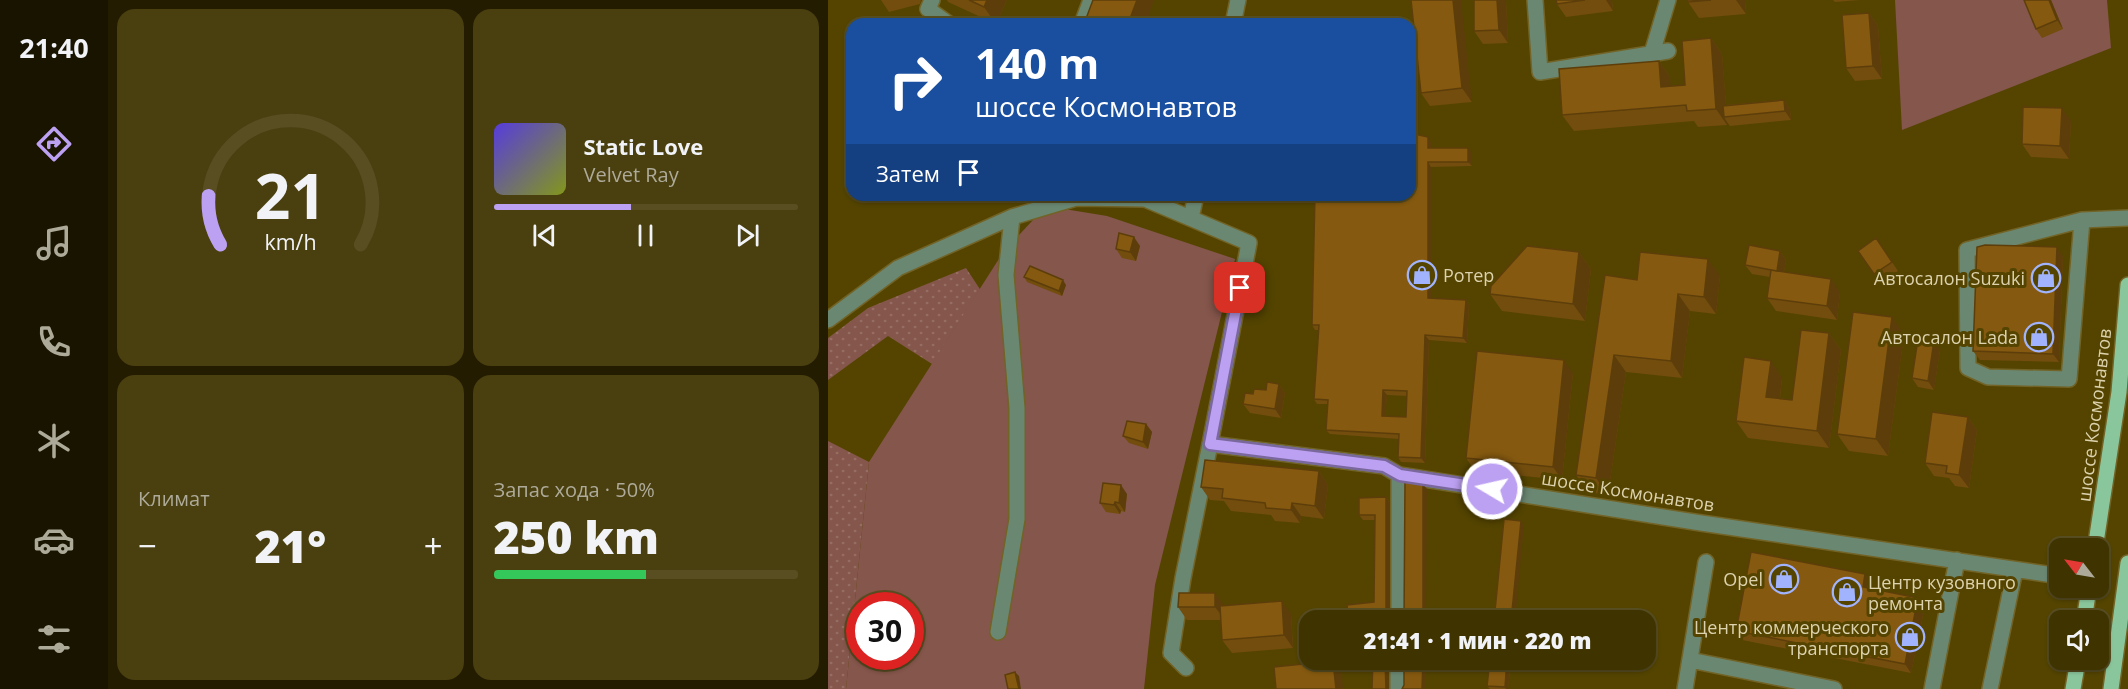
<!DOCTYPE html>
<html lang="ru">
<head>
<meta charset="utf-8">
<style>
	body { margin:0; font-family:"Open Sans",sans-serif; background:#4a3f0f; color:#f1f3f6; height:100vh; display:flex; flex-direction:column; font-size:22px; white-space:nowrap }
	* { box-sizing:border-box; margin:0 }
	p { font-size:20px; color:#adaa99 }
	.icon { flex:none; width:33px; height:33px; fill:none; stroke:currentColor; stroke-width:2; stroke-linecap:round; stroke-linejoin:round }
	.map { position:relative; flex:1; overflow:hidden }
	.sheet { display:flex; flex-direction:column; gap:9px; padding:9px; background:#231c00; width:720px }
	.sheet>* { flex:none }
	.banner { position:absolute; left:18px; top:18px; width:570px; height:183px; border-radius:18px; box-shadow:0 2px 4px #0004,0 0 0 2px #584e22; background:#1a4fa0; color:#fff; overflow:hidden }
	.needle { width:39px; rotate:301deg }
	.fabs { position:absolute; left:1221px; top:538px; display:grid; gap:12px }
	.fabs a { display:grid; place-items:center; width:60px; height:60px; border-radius:12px; background:#3f3300; box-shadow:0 2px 4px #0004,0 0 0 2px #584e22; font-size:30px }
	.speed { position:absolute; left:18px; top:592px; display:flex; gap:12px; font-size:30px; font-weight:700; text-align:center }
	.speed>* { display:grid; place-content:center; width:78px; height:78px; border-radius:50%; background:#3f3300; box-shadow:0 2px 4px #0004,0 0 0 2px #584e22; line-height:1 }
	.speed .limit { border:9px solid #d22; background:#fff; color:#111 }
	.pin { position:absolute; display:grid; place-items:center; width:51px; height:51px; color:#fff; margin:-26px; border-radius:12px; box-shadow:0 3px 9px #0006 }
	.me { position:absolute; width:66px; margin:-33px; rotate:279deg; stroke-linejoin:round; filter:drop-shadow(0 0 4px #0008) }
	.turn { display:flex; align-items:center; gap:21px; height:126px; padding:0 30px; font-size:27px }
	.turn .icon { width:78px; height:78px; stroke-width:2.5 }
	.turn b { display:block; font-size:42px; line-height:51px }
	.then { display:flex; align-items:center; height:57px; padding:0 30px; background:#0003; gap:12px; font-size:22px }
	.big { font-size:45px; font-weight:800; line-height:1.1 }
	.sheet .widget { flex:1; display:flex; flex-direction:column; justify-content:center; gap:9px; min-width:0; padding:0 21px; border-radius:18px; background:#4a3f0f }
	.sheet .dial { align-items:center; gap:0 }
	.dial svg { height:156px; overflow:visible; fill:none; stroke:#584e22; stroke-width:7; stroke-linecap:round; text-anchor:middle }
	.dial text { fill:#f1f3f6; stroke:none }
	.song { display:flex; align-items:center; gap:18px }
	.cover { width:72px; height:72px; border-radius:9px; background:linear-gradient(135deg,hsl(250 70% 55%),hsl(70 70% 35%)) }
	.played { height:6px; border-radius:3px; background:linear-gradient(90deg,#bca0f2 45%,#584e22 45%) }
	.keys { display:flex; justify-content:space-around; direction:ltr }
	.heat { display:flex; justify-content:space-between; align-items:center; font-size:33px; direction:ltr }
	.charge { height:9px; border-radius:4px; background:linear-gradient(90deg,#34c759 50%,#584e22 0) }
	.sheet .tiles { flex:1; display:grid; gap:9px; grid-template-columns:repeat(2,1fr) }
	.trip { position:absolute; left:471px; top:610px; width:357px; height:60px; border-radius:18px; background:#3f3300; box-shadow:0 2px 4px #0004,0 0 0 2px #584e22; font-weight:800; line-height:60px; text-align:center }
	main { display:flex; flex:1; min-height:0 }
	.menu { display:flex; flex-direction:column; width:108px; justify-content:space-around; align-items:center; background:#191400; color:#adaa99 }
	.menu .icon { width:42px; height:42px }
	.menu .selected { color:#bca0f2 }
	.menu b { font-size:27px; color:#f1f3f6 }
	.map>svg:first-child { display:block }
	.grass { fill:url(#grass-dots) }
	.garden { fill:#85564b; fill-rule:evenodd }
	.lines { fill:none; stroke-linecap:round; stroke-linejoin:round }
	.minor-casing { stroke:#726326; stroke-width:18 }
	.major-casing { stroke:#726326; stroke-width:18 }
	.minor { stroke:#6a8772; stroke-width:15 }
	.major { stroke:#8ac69c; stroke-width:15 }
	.wall { fill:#724d0d; fill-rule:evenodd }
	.shaded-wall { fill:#5d3e0a }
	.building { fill:#85590f; stroke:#5d3e0a; stroke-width:1.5; fill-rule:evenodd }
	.route-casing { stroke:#7a689d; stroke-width:15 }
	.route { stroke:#bca0f2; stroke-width:10 }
	.labels { text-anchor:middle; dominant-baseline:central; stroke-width:6; stroke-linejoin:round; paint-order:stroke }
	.poi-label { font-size:18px; fill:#dcd2ad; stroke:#544400; text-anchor:end }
	.street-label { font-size:18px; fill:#dcd2ad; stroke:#544400 }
</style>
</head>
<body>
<main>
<nav class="menu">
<b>21:40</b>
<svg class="icon selected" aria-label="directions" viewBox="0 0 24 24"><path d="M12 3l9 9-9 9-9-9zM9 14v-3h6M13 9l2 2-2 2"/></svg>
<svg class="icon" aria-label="music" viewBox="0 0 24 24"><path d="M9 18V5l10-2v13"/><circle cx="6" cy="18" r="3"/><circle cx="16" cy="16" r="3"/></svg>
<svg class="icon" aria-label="phone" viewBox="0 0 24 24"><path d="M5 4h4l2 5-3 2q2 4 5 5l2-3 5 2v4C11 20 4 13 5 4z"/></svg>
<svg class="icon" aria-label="climate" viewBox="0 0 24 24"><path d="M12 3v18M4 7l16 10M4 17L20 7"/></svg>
<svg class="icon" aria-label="car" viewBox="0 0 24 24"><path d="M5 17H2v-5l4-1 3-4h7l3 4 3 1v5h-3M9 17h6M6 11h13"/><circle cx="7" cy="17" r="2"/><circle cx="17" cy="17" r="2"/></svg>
<svg class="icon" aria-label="filters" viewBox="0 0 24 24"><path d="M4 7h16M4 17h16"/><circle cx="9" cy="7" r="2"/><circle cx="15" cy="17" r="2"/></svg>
</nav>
<section class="sheet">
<div class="tiles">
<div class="widget dial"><svg viewBox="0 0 100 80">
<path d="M14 69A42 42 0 1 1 86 69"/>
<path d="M14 69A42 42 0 0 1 8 44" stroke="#bca0f2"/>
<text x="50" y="56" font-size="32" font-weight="700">21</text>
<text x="50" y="72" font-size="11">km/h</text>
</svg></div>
<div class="widget">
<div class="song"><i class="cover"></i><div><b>Static Love</b><p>Velvet Ray</p></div></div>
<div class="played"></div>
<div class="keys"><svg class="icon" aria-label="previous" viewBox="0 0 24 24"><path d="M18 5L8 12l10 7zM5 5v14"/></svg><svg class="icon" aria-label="pause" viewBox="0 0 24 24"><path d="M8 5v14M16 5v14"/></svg><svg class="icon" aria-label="next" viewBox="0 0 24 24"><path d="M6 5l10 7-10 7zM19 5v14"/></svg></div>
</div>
<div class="widget"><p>Климат</p>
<div class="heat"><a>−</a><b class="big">21°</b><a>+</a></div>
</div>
<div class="widget"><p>Запас хода · 50%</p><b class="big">250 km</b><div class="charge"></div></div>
</div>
</section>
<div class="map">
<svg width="1300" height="689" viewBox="0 0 1300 689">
	<defs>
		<pattern id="grass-dots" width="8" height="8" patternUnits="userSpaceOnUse" patternTransform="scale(1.5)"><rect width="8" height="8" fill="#85564b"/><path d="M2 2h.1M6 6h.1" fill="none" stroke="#966d62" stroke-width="1.8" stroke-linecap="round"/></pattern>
	</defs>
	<rect width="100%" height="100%" fill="#544400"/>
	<!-- grass -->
	<path class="grass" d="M138,268L163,306L115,371L60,336L0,380V338L40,308Z
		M0,441L41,462L18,689H0Z"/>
	<!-- garden -->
	<path class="garden" d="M1067,0H1279L1283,48L1074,130Z
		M218,206L279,216L407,259L327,585L316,689H18L41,462L176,251ZM32,606H82V657H32Z"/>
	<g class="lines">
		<!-- minor casing -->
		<g class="minor-casing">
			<path id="minor" d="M104,0L100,9L121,24
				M707,0L712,72L840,51
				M254,24L263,0
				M405,24L410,0
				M824,53L840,0
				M363,218L368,195
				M1254,220L1241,379L1160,377L1140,368L1139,250L1254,220L1300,218
				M0,320L70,268L184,217L248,198L317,199L421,243L382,444L556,466L571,475L873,523L1232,576
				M571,621V475
				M170,632L189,519V408L178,275L184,217
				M862,660L1006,689
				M358,668L343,653L355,578L382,444
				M570,689V660
				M857,689L878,562
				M1104,689L1129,560
				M1162,689L1187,570"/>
		</g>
		<!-- major casing -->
		<g class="major-casing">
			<path id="major" d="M1267,549L1291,392L1300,285
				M1256,621L1261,588
				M1245,689L1250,660
				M1283,689L1300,563"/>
		</g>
		<!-- minor -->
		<use href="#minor" class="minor"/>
		<!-- major -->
		<use href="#major" class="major"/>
	</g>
	<!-- wall -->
	<path class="wall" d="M53,0H93L92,4L61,12Z
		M119,0H179L168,24L120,2Z
		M583,0L644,102L602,106L593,93Z
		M646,0H678L680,43L655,44L646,31Z
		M728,0H784L785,11L738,17L729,4Z
		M859,0H917L918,14L871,18L860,2Z
		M1005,0H1032L1007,2Z
		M1223,0L1235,29L1214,38L1208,29Z
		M1041,13L1050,26L1054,79L1027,81L1018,68Z
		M883,38L894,54L898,105L956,100L962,109L963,120L902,126L899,122V125L870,127L866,121L746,131L734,115L831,61L842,77V86L857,85Z
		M1243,121L1241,159L1203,157L1194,144Z
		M582,122L584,125V134L603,142V148L644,153V166L603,167V298L638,300L641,305L639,343L601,340L597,463L573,462L570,457L571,439L502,434L498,430L500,404H489L486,399L491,330H487L484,325ZM559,395L579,396L578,417L557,416Z
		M109,195H151L114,201Z
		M1048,238L1070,271L1052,283L1030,251Z
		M312,246L308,261L294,258L288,249Z
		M952,251L958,260L956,272L1012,292L1009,320L948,311L939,298L942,277L924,274L917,265Z
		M751,252L763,269L757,321L674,311L662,294Z
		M1235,256L1231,362L1152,360L1145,351Z
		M892,276L888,314L862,311L854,378L798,372L780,495L760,492L748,475L809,280Z
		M196,277L238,285L234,296L199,282Z
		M1001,333L1013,350L1001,448L920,438L908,421L954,378L952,398L964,400Z
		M1076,334L1060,456L1021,451L1009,434Z
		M1112,350L1106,390L1090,387L1084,378Z
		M745,373L734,480L647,471L638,458Z
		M451,384L457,393L453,418L422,413L415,404L425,394L438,390Z
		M1140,417L1149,430L1141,488L1127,486L1121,478L1106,476L1097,463Z
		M318,424L324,432L320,449L301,443L295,436Z
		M491,471L500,485L496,519L473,516L472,523L447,521L443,515L403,511L396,501L382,500L373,487Z
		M299,494L297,512L293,511L292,514L278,512L272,503Z
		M558,497L561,502V621H521L546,602L547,520H535L531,515Z
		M1037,574L1043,583L1042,588L1097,606L1083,673L914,640L908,631Z
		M397,606L463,614L465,648L404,653L394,640L393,620H359L350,607Z
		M683,660L680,689H662L659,686Z"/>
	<!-- shaded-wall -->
	<path class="shaded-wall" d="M159,0H179L168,24L156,7Z
		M309,0H326L318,24H300Z
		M625,0H633L644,102L634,88Z
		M669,0H678L680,43L671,30Z
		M778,0H784L785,11Z
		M908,0H917L918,14Z
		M1221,0H1223L1235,29L1229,20Z
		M1041,13L1050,26L1054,79L1045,66Z
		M883,38L894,54L899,117H896L899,122V125L888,109Z
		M831,61L842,77L844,103L833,87Z
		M956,100L962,109L963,120L957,111Z
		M1234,108L1243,121L1241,159L1232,146Z
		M582,122L584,125V137L582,135Z
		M600,137L603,142V153L600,148Z
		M640,148L644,153V166L640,162Z
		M600,162L603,167V302L600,298Z
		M306,237L312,246L308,261L302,252Z
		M1229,247L1235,256L1231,362L1225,354Z
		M952,251L958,260L955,280L949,271Z
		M751,252L763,269L757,321L745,304Z
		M880,259L892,276L888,314L876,297Z
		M1003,279L1012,292L1009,320L999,306Z
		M235,280L238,285L234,296L231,291Z
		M850,294L862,311L854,378L843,361Z
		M638,300L641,305L639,343L635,338Z
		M1064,317L1076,334L1060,456L1048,439Z
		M1001,333L1013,350L1001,448L989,431Z
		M597,335L601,340L597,463L593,458Z
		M1106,341L1112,350L1106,390L1100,381Z
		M786,355L798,372L780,495L768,478Z
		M736,360L745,373L734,480L725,467Z
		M943,361L954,378L950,414L938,397Z
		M451,384L457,393L453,418L447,409Z
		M555,390L559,395L557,421L554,416Z
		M1140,417L1149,430L1141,488L1131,475Z
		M318,424L324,432L320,449L315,442Z
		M491,471L500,485L496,519L487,506Z
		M595,484L599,489L598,621H595Z
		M293,485L299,494L297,512L291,503Z
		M558,497L561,502V621H559L558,617Z
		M287,502L293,511L292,514L286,505Z
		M464,503L473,516L472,523L463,510Z
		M693,521L696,525L687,621H683Z
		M1037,574L1043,583L1041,595L1035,587Z
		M387,593L397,606V620L387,607Z
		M1090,598L1097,606L1083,673L1077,664Z
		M454,601L463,614L465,648L456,635Z
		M557,660H560L561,689H558Z
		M595,660H598V689H594Z
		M679,660H683L680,689H678L677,687Z
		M505,661L514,674L515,689H508Z
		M187,672L191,676L193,689H191Z"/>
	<!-- building -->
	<path class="building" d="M141,0H159L156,7Z
		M265,0H309L300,24H256Z
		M583,0H625L634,88L593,93Z
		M646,0H669L671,30L646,31Z
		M728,0H757L729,4Z
		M859,0H883L860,2Z
		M1196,0H1221L1229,20L1208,29Z
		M1041,13L1045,66L1018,68L1014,15Z
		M883,38L888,109L859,111L858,105L734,115L731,69L831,61L833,87L857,85L854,41Z
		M956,100L957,111L896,117L895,106Z
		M1195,107L1234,108L1232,146L1194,144Z
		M582,133L600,137V148H640V162H600V298L638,300L635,338L597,335L593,458L570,457L571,434L498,430L500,400L486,399L491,325H484L487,195H582ZM555,390L579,391L578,417L554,416Z
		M291,233L306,237L302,252L288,249Z
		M1048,238L1064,262L1046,274L1030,251Z
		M921,245L952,251L949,271L917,265Z
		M1157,245L1229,247L1225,354L1145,351L1149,247Z
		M699,246L751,252L745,304L662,294L663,286Z
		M812,252L880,259L876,297L850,294L843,361L786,355L768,478L748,475L777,275L809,280Z
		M202,266L235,280L231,291L196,277Z
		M943,270L1003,279L999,306L939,298Z
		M1025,312L1064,317L1048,439L1009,434Z
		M973,330L1001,333L989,431L908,421L916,357L943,361L938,397L964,400Z
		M1090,339L1106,341L1100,381L1084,378Z
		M649,351L736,360L725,467L638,458Z
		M439,382L451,384L447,409L415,404L417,393L425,394L426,389L438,390Z
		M1104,412L1140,417L1131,475L1118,473L1119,466L1097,463Z
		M299,421L318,424L315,442L295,436Z
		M377,460L491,471L487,506L464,503L463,510L438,508L437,503L394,498L395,489L373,487Z
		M577,482L595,484V621H576Z
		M275,483L293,485L291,503L287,502L286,505L272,503Z
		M558,497V617L559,621H521L519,605L546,602L547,515H531V498Z
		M676,519L693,521L683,621H666Z
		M923,552L1037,574L1035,587L1090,598L1077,664L908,631Z
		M351,593H387V607H350Z
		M454,601L456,635L394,640L392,606Z
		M545,660H557L558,689H544Z
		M576,660H595L594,689H574L576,685Z
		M662,660H679L677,687L659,686Z
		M505,661L508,689H448L446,667Z
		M187,672L191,689H180L177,675Z"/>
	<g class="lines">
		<!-- route casing -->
		<g class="route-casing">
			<path id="route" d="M412,288L382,444L556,466L572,475L664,489"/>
		</g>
		<!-- route -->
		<use href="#route" class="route"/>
	</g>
	<!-- icons -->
	<defs>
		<g id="shop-ring" transform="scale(1.5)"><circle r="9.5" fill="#544400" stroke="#a1b3fd" stroke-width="1.5"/><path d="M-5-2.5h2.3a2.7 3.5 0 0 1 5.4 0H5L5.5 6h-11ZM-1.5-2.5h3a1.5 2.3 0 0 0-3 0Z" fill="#a1b3fd"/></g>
	</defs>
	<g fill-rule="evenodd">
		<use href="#shop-ring" x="594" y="275"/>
		<use href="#shop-ring" x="1218" y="278"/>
		<use href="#shop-ring" x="1211" y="337"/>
		<use href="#shop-ring" x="956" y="579"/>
		<use href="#shop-ring" x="1019" y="592"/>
		<use href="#shop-ring" x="1082" y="637"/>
	</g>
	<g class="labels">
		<!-- poi labels -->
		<g class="poi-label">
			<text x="615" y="275" text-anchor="start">Ротер</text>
			<text x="1197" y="278">Автосалон Suzuki</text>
			<text x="1190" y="337">Автосалон Lada</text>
			<text x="935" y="579">Opel</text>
			<text x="1040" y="582" text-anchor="start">Центр кузовного<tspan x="1040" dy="21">ремонта</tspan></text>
			<text x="1061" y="627">Центр коммерческого<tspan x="1061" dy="21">транспорта</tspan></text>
		</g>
		<!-- street labels -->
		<g class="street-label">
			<text transform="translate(1266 415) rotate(-83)">шоссе Космонавтов</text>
			<text transform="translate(800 491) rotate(9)">шоссе Космонавтов</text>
		</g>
	</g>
</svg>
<div class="fabs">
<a><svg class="needle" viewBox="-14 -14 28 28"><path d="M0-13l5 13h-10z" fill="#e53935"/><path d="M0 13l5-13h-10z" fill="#adaa99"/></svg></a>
<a><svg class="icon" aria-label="sound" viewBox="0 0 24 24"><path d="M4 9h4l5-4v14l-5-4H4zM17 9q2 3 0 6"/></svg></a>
</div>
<div class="speed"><div class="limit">30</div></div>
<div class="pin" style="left:412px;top:288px;background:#d93025"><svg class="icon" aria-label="arrive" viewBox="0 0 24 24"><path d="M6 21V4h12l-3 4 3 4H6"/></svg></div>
<svg class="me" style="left:664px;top:489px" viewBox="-20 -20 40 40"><circle r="17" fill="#bca0f2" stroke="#fff" stroke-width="3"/><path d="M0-11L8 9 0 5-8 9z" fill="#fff"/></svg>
<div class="trip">21:41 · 1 мин · 220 m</div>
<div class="banner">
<div class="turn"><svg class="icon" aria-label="right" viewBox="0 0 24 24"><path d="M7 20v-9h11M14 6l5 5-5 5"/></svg><div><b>140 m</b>шоссе Космонавтов</div></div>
<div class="then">Затем<svg class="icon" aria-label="arrive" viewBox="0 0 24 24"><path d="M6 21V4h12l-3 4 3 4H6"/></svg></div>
</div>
</div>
</main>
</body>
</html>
